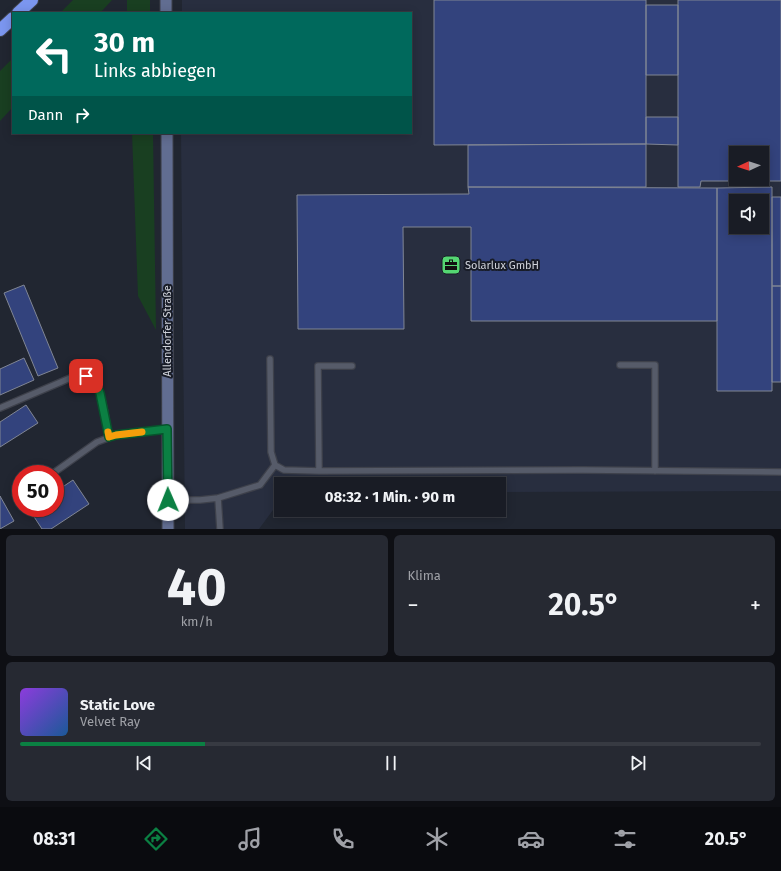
<!DOCTYPE html>
<html lang="de">
<head>
<meta charset="utf-8">
<style>
	body { margin:0; font-family:"Fira Sans",sans-serif; background:#262932; color:#f1f3f6; height:100vh; display:flex; flex-direction:column; font-size:15px; white-space:nowrap }
	* { box-sizing:border-box; margin:0 }
	p { font-size:13px; color:#9fa1a7 }
	.icon { flex:none; width:22px; height:22px; fill:none; stroke:currentColor; stroke-width:2; stroke-linecap:round; stroke-linejoin:round }
	.map { position:relative; height:529px; overflow:hidden }
	.panel { display:flex; flex-direction:column; gap:6px; padding:6px; background:#0e0f14; flex:1 }
	.panel>* { flex:none }
	.banner { position:absolute; left:12px; top:12px; width:400px; height:122px; border-radius:0px; box-shadow:0 2px 10px #0003,0 0 0 1px #373a42; background:#00695c; color:#fff; overflow:hidden }
	.needle { width:26px; rotate:267deg }
	.buttons { position:absolute; left:729px; top:146px; display:grid; gap:8px }
	.buttons a { display:grid; place-items:center; width:40px; height:40px; border-radius:0px; background:#191c25; box-shadow:0 2px 10px #0003,0 0 0 1px #373a42; font-size:20px }
	.speed { position:absolute; left:12px; top:465px; display:flex; gap:8px; font-size:20px; font-weight:700; text-align:center }
	.speed>* { display:grid; place-content:center; width:52px; height:52px; border-radius:50%; background:#191c25; box-shadow:0 2px 10px #0003,0 0 0 1px #373a42; line-height:1 }
	.speed .limit { border:6px solid #d22; background:#fff; color:#111 }
	.pin { position:absolute; display:grid; place-items:center; width:34px; height:34px; color:#fff; margin:-17px; border-radius:8px; box-shadow:0 2px 6px #0006 }
	.me { position:absolute; width:44px; margin:-22px; rotate:359deg; stroke-linejoin:round; filter:drop-shadow(0 0 3px #0008) }
	.turn { display:flex; align-items:center; gap:14px; height:84px; padding:0 16px; font-size:18px }
	.turn .icon { width:52px; height:52px; stroke-width:2.5 }
	.turn b { display:block; font-size:28px; line-height:34px }
	.then { display:flex; align-items:center; height:38px; padding:0 16px; background:#0003; gap:8px; font-size:15px }
	.big { font-size:30px; font-weight:700; line-height:1.1 }
	.panel .widget { flex:1; display:flex; flex-direction:column; justify-content:center; gap:6px; min-width:0; padding:0 14px; border-radius:6px; background:#262932 }
	.panel .dial { align-items:center; gap:0 }
	.dial b { font-size:52px; line-height:1 }
	.song { display:flex; align-items:center; gap:12px }
	.cover { width:48px; height:48px; border-radius:6px; background:linear-gradient(135deg,hsl(270 70% 55%),hsl(210 70% 35%)) }
	.played { height:4px; border-radius:2px; background:linear-gradient(90deg,#0b8043 25%,#373a42 25%) }
	.keys { display:flex; justify-content:space-around; direction:ltr }
	.heat { display:flex; justify-content:space-between; align-items:center; font-size:22px; direction:ltr }
	.panel .tiles { flex:1; display:grid; gap:6px; grid-template-columns:1fr 1fr }
	.widget:last-child { grid-column:span 2 }
	.trip { position:absolute; left:274px; top:477px; width:232px; height:40px; border-radius:0px; background:#191c25; box-shadow:0 2px 10px #0003,0 0 0 1px #373a42; font-weight:700; line-height:40px; text-align:center }
	.tab-bar { display:flex; height:64px; justify-content:space-around; align-items:center; background:#0a0b0f; color:#9fa1a7 }
	.tab-bar .icon { width:28px; height:28px }
	.tab-bar .active { color:#0b8043 }
	.tab-bar b { font-size:18px; color:#f1f3f6 }
	.map>svg:first-child { display:block }
	.built { fill:#282e3f; fill-rule:evenodd }
	.green { fill:#193f21 }
	.building { fill:#33437d; stroke:#808694; fill-rule:evenodd }
	.lines { fill:none; stroke-linecap:round; stroke-linejoin:round }
	.service-casing { stroke:#3e414b; stroke-width:8 }
	.secondary-casing { stroke:#3e414b; stroke-width:13 }
	.motorway-casing { stroke:#3e414b; stroke-width:14 }
	.service { stroke:#565b69; stroke-width:5.5 }
	.secondary { stroke:#616d91; stroke-width:11 }
	.motorway { stroke:#7b96ef; stroke-width:12 }
	.route-casing { stroke:#07532c; stroke-width:10 }
	.route { stroke:#0b8043; stroke-width:7 }
	.slow { stroke:#f59e0b; stroke-width:7 }
	.labels { text-anchor:middle; dominant-baseline:central; stroke-width:4; stroke-linejoin:round; paint-order:stroke }
	.poi-label { font-size:11px; fill:#cfd2da; stroke:#181c27; text-anchor:start }
	.street-label { font-size:11px; fill:#cfd2da; stroke:#181c27 }
</style>
</head>
<body>
<div class="map">
<svg width="781" height="529" viewBox="0 0 781 529">
	<rect width="100%" height="100%" fill="#212631"/>
	<!-- built -->
	<path class="built" d="M182,0H781V491L499,492V484H281V505L273,510L259,529H185L181,133H411V13H182ZM736,153H762V179H736ZM736,201H762V227H736Z"/>
	<!-- green -->
	<path class="green" d="M73,0H112L100,13H60Z
		M127,0H150V13H127Z
		M13,58V107L0,121V71Z
		M132,133H153L156,330L138,296Z"/>
	<!-- building -->
	<path class="building" d="M434,0H646V144L434,145Z
		M678,0H781V181H701L700,187H678ZM736,153H762V179H736Z
		M646,5H678V75H646Z
		M646,117H678V145L646,144Z
		M646,144V187H468V145Z
		M468,187L717,188V321H471V227H403L404,329H298L297,195L469,194Z
		M772,187V391H717V188ZM736,201H762V227H736Z
		M772,197H781V286H772Z
		M24,285L58,368L38,376L4,293Z
		M772,286H781V382H772Z
		M24,358L34,380L0,395V369Z
		M26,405L38,423L0,447V422Z
		M73,480L89,504L51,529H42L29,509L31,508H55V492Z
		M0,496L14,521L0,529Z"/>
	<g class="lines">
		<!-- service casing -->
		<g class="service-casing">
			<path id="service" d="M620,365H655V471
				M0,408L75,376C79,376 84,375 87,376C103,383 106,422 109,437
				M275,465L284,470L319,471L583,470L781,472
				M319,471L318,366H352
				M52,474L97,442L116,435L167,429
				M218,498L260,485L275,465L271,452L270,359
				M168,500H200L218,498L220,529"/>
		</g>
		<!-- secondary casing -->
		<g class="secondary-casing">
			<path id="secondary" d="M166,0V13
				M167,133L168,529"/>
		</g>
		<!-- motorway casing -->
		<g class="motorway-casing">
			<path id="motorway" d="M18,13L32,0
				M0,30L13,18"/>
		</g>
		<!-- service -->
		<use href="#service" class="service"/>
		<!-- secondary -->
		<use href="#secondary" class="secondary"/>
		<!-- motorway -->
		<use href="#motorway" class="motorway"/>
	</g>
	<g class="lines">
		<!-- route casing -->
		<g class="route-casing">
			<path id="route" d="M86,376L95,382L100,393L109,437L116,435L167,429L168,500"/>
		</g>
		<!-- route -->
		<use href="#route" class="route"/>
		<!-- slow -->
		<path class="slow" d="M108,432L109,437L116,435L142,432"/>
	</g>
	<!-- icons -->
	<defs>
		<g id="office-square" transform="scale(1)"><rect x="-9" y="-9" width="18" height="18" rx="4" fill="#54d672" stroke="#181c27"/><path d="M-6-3h4V-5.5h4V-3h4V5H-6ZM-1-4.5V-3h2v-1.5ZM-6 0V1H6V0Z" fill="#111"/></g>
	</defs>
	<g fill-rule="evenodd">
		<use href="#office-square" x="451" y="265"/>
	</g>
	<g class="labels">
		<!-- poi labels -->
		<g class="poi-label">
			<text x="465" y="265">Solarlux GmbH</text>
		</g>
		<!-- street labels -->
		<g class="street-label">
			<text transform="translate(167 331) rotate(-90)">Allendorfer Straße</text>
		</g>
	</g>
</svg>
<div class="buttons">
<a><svg class="needle" viewBox="-14 -14 28 28"><path d="M0-13l5 13h-10z" fill="#e53935"/><path d="M0 13l5-13h-10z" fill="#9fa1a7"/></svg></a>
<a><svg class="icon" aria-label="sound" viewBox="0 0 24 24"><path d="M4 9h4l5-4v14l-5-4H4zM17 9q2 3 0 6"/></svg></a>
</div>
<div class="speed"><div class="limit">50</div></div>
<div class="pin" style="left:86px;top:376px;background:#d93025"><svg class="icon" aria-label="arrive" viewBox="0 0 24 24"><path d="M6 21V4h12l-3 4 3 4H6"/></svg></div>
<svg class="me" style="left:168px;top:500px" viewBox="-20 -20 40 40"><circle r="19" fill="#fff"/><path d="M0-13L10 11 0 6-10 11z" fill="#0b8043"/></svg>
<div class="trip">08:32 · 1 Min. · 90 m</div>
<div class="banner">
<div class="turn"><svg class="icon" aria-label="left" viewBox="0 0 24 24"><path d="M17 20v-9H6M10 6l-5 5 5 5"/></svg><div><b>30 m</b>Links abbiegen</div></div>
<div class="then">Dann<svg class="icon" aria-label="right" viewBox="0 0 24 24"><path d="M7 20v-9h11M14 6l5 5-5 5"/></svg></div>
</div>
</div>
<section class="panel">
<div class="tiles">
<div class="widget dial"><b>40</b><p>km/h</p></div>
<div class="widget"><p>Klima</p>
<div class="heat"><a>−</a><b class="big">20.5°</b><a>+</a></div>
</div>
<div class="widget">
<div class="song"><i class="cover"></i><div><b>Static Love</b><p>Velvet Ray</p></div></div>
<div class="played"></div>
<div class="keys"><svg class="icon" aria-label="previous" viewBox="0 0 24 24"><path d="M18 5L8 12l10 7zM5 5v14"/></svg><svg class="icon" aria-label="pause" viewBox="0 0 24 24"><path d="M8 5v14M16 5v14"/></svg><svg class="icon" aria-label="next" viewBox="0 0 24 24"><path d="M6 5l10 7-10 7zM19 5v14"/></svg></div>
</div>
</div>
</section>
<nav class="tab-bar">
<b>08:31</b>
<svg class="icon active" aria-label="directions" viewBox="0 0 24 24"><path d="M12 3l9 9-9 9-9-9zM9 14v-3h6M13 9l2 2-2 2"/></svg>
<svg class="icon" aria-label="music" viewBox="0 0 24 24"><path d="M9 18V5l10-2v13"/><circle cx="6" cy="18" r="3"/><circle cx="16" cy="16" r="3"/></svg>
<svg class="icon" aria-label="phone" viewBox="0 0 24 24"><path d="M5 4h4l2 5-3 2q2 4 5 5l2-3 5 2v4C11 20 4 13 5 4z"/></svg>
<svg class="icon" aria-label="climate" viewBox="0 0 24 24"><path d="M12 3v18M4 7l16 10M4 17L20 7"/></svg>
<svg class="icon" aria-label="car" viewBox="0 0 24 24"><path d="M5 17H2v-5l4-1 3-4h7l3 4 3 1v5h-3M9 17h6M6 11h13"/><circle cx="7" cy="17" r="2"/><circle cx="17" cy="17" r="2"/></svg>
<svg class="icon" aria-label="filters" viewBox="0 0 24 24"><path d="M4 7h16M4 17h16"/><circle cx="9" cy="7" r="2"/><circle cx="15" cy="17" r="2"/></svg>
<b>20.5°</b>
</nav>
</body>
</html>
